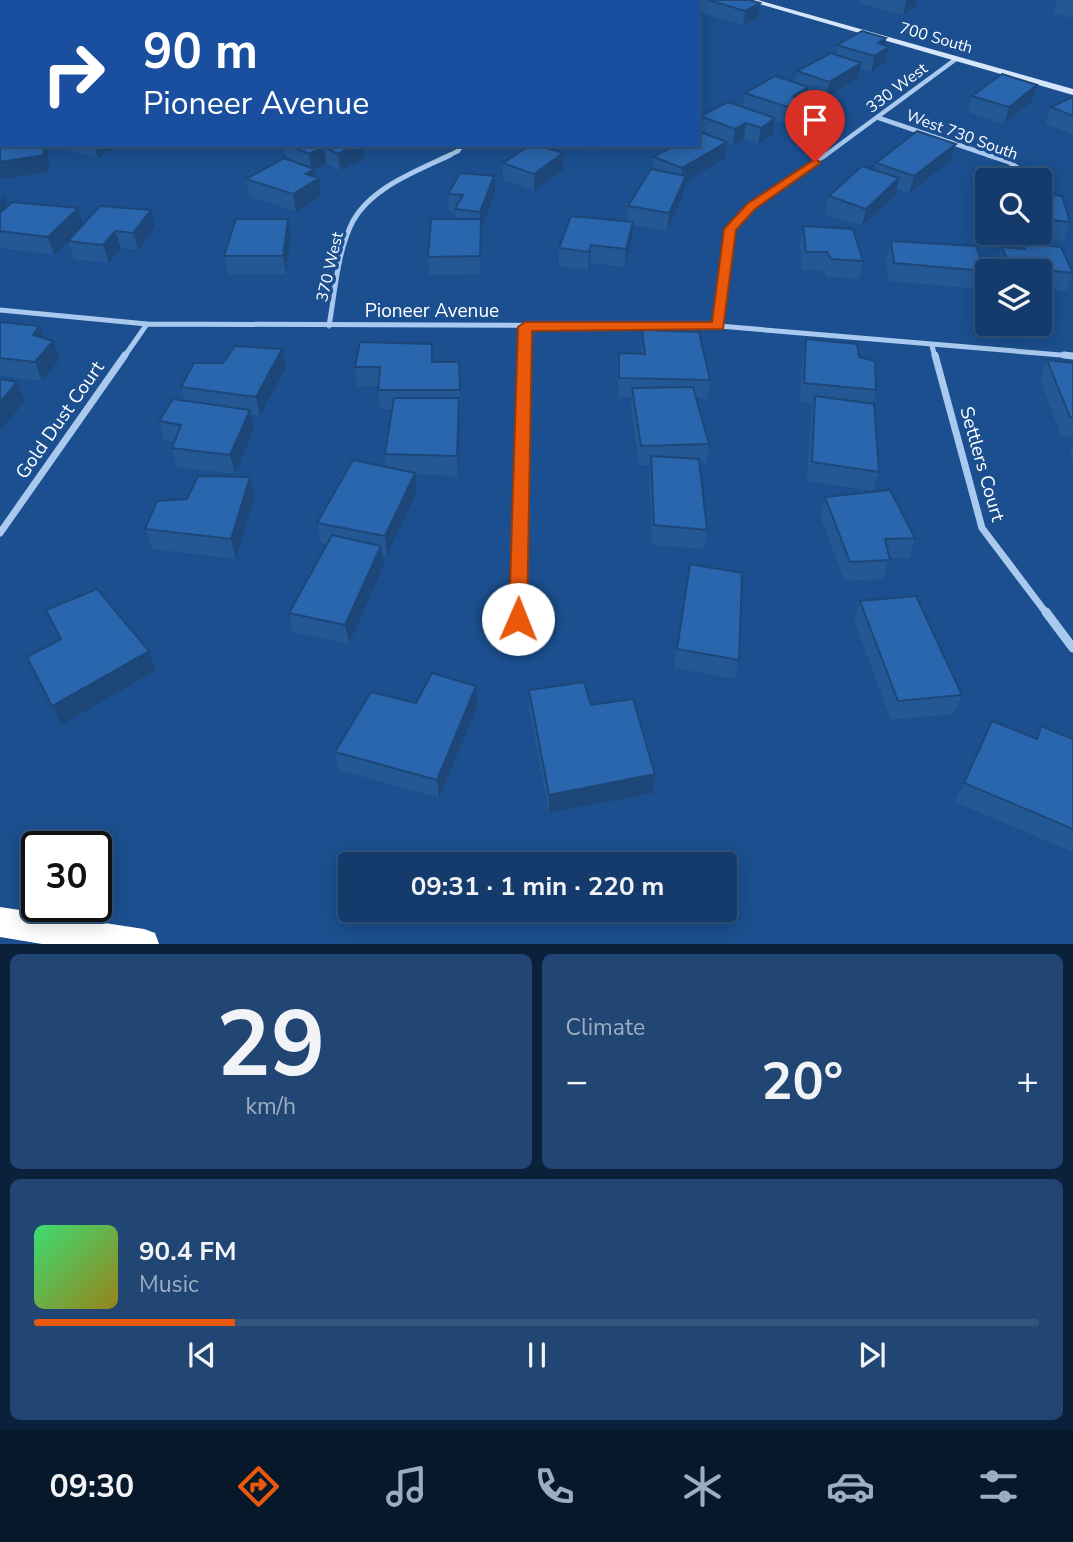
<!DOCTYPE html>
<html lang="en">
<head>
<meta charset="utf-8">
<style>
	body { margin:0; font-family:"Nunito Sans",sans-serif; background:#214673; color:#f1f3f6; height:100vh; display:flex; flex-direction:column; font-size:26px; white-space:nowrap }
	* { box-sizing:border-box; margin:0 }
	p { font-size:23px; color:#9dadc1 }
	.icon { flex:none; width:38px; height:38px; fill:none; stroke:currentColor; stroke-width:2; stroke-linecap:round; stroke-linejoin:round }
	.map { position:relative; height:944px; overflow:hidden }
	.details { display:flex; flex-direction:column; gap:10px; padding:10px; background:#0b203b; flex:1 }
	.details>* { flex:none }
	.guide { position:absolute; left:0px; top:0px; width:700px; height:147px; box-shadow:0 4px 18px #0003,0 0 0 2px #33557e; background:#1a4fa0; color:#fff; overflow:hidden }
	.buttons { position:absolute; left:975px; top:168px; display:grid; gap:14px }
	.buttons a { display:grid; place-items:center; width:77px; height:77px; border-radius:7px; background:#143b6b; box-shadow:0 4px 18px #0003,0 0 0 2px #33557e; font-size:35px }
	.speed { position:absolute; left:21px; top:831px; display:flex; gap:14px; font-size:35px; font-weight:700; text-align:center }
	.speed>* { display:grid; place-content:center; width:91px; height:91px; border-radius:50%; background:#143b6b; box-shadow:0 4px 18px #0003,0 0 0 2px #33557e; line-height:1 }
	.speed .limit { border:4px solid #111; border-radius:10px; background:#fff; color:#111 }
	.pin { position:absolute; display:grid; place-items:center; width:60px; height:60px; color:#fff; margin:-72px -30px; border-radius:50% 50% 50% 0; rotate:-45deg; box-shadow:0 0 7px #0007 }
	.pin .icon { rotate:45deg }
	.me { position:absolute; width:77px; margin:-38px; rotate:1deg; stroke-linejoin:round; filter:drop-shadow(0 0 5px #0008) }
	.turn { display:flex; align-items:center; gap:24px; height:147px; padding:0 28px; font-size:32px }
	.turn .icon { width:91px; height:91px; stroke-width:2.5 }
	.turn b { display:block; font-size:49px; line-height:60px }
	.big { font-size:52px; font-weight:700; line-height:1.1 }
	.details .tile { flex:1; display:flex; flex-direction:column; justify-content:center; gap:10px; min-width:0; padding:0 24px; border-radius:10px; background:#214673 }
	.details .dial { align-items:center; gap:0 }
	.dial b { font-size:91px; line-height:1 }
	.song { display:flex; align-items:center; gap:21px }
	.cover { width:84px; height:84px; border-radius:10px; background:linear-gradient(135deg,hsl(140 70% 55%),hsl(50 70% 35%)) }
	.played { height:7px; border-radius:4px; background:linear-gradient(90deg,#ea580c 20%,#33557e 20%) }
	.keys { display:flex; justify-content:space-around; direction:ltr }
	.heat { display:flex; justify-content:space-between; align-items:center; font-size:38px; direction:ltr }
	.details .tiles { flex:1; display:grid; gap:10px; grid-template-columns:1fr 1fr }
	.tile:last-child { grid-column:span 2 }
	.trip { position:absolute; left:338px; top:852px; width:399px; height:70px; border-radius:7px; background:#143b6b; box-shadow:0 4px 18px #0003,0 0 0 2px #33557e; font-weight:700; line-height:70px; text-align:center }
	.tab-bar { display:flex; height:112px; justify-content:space-around; align-items:center; background:#08182b; color:#9dadc1 }
	.tab-bar .icon { width:49px; height:49px }
	.tab-bar .selected { color:#ea580c }
	.tab-bar b { font-size:32px; color:#f1f3f6 }
	.map>svg:first-child { display:block }
	.lines { fill:none; stroke-linecap:round; stroke-linejoin:round }
	.street-far3 { stroke:#a9c9ee; stroke-width:4.5 }
	.street-far2 { stroke:#a9c9ee; stroke-width:5 }
	.street-far1 { stroke:#a9c9ee; stroke-width:7 }
	.street { stroke:#a9c9ee; stroke-width:9 }
	.secondary { fill:#d6e6fa; fill-rule:evenodd }
	.highway { fill:#fff; fill-rule:evenodd }
	.wall { fill:#245895 }
	.shaded-wall { fill:#1d4779 }
	.building { fill:#2a66ad; stroke:#1d4779; stroke-width:2 }
	.route { fill:#ea580c; stroke:#983908; stroke-width:2 }
	.labels { text-anchor:middle; dominant-baseline:central; stroke-width:7; stroke-linejoin:round; paint-order:stroke }
	.far-street-label { font-size:16px; fill:#fff; stroke:#1b4f8f }
	.street-label { font-size:19px; fill:#fff; stroke:#1b4f8f }
</style>
</head>
<body>
<div class="map">
<svg width="1073" height="944" viewBox="0 0 1073 944">
	<rect width="100%" height="100%" fill="#1b4f8f"/>
	<g class="lines">
		<!-- street-far3 -->
		<path class="street-far3" d="M152,0L156,2
			M879,118L994,157
			M446,157L458,151L462,145
			M823,157L956,59"/>
		<!-- street-far2 -->
		<path class="street-far2" d="M988,155L1009,162L1034,179
			M0,310L147,324L719,326L1073,356
			M329,326C335,292 337,252 353,221C372,187 417,171 450,155
			M719,326L730,229L751,206L825,155
			M932,346L935,357
			M124,357L147,324
			M524,357L525,327"/>
		<!-- street-far1 -->
		<path class="street-far1" d="M935,355L982,528L1047,614
			M1064,355L1073,356
			M0,533L125,355
			M518,614L524,355"/>
		<!-- street -->
		<path class="street" d="M1046,612L1073,648
			M518,619V612"/>
		<!-- secondary -->
		<path class="secondary" d="M746,0H758L1073,89V95Z"/>
		<!-- highway -->
		<path class="highway" d="M0,907L144,929L155,933L159,944H42L0,937Z"/>
	</g>
	<!-- wall -->
	<path class="wall" d="M632,0H672L668,2H637Z
		M691,0H750L758,18L743,25L698,12V2H691Z
		M860,0H917L916,7L903,15L859,3Z
		M1057,0H1073V18L1053,13Z
		M886,38L885,45V62L871,72L860,68L858,78L826,98L807,91L804,117L791,125L775,120L773,135L758,144L744,139L733,145L727,143L725,158L686,182L684,193L667,231L633,225L632,240L625,267L590,263L588,270L559,266V248L627,222L628,206L653,169L654,157L700,132H699L700,116L743,107L745,93L795,83L797,71L835,55L837,45Z
		M2,43V72L0,73V45Z
		M1037,85L1032,101L1004,124L968,112L972,96Z
		M1073,97V134L1045,124L1051,107Z
		M65,145H119L98,158L66,150Z
		M283,145H383L372,150L363,146L364,159L340,170L326,164L315,170L316,177L319,178L321,196L296,212L250,196L246,179L286,158Z
		M544,145H601L600,151L544,147Z
		M951,161L909,193L896,189L895,196L862,226L825,214L829,196L874,170L876,163Z
		M503,163L563,170L534,191L503,180Z
		M448,194H495L481,229L480,274L429,275L428,257L456,219L455,212L449,211Z
		M1040,194L1070,222L1064,240L999,233H1040Z
		M0,196L7,206L78,208L84,224L155,227L138,250L121,248L109,263L74,259L68,241L54,255L0,248Z
		M803,226L863,261L859,279L827,277L823,270H802L800,244Z
		M291,237L286,274H228L224,256Z
		M891,241L985,271L979,289L889,281L886,259Z
		M1022,243L1073,272L1066,291L1040,288V271H998L996,265L1002,247L1020,249Z
		M0,322L53,341L60,359L42,381L0,376Z
		M642,330L710,380L707,399L696,398L709,444L706,463H700L707,530L704,549L652,545L649,475L650,465H639L631,407L632,397H618V372L619,353L641,354Z
		M806,339L859,357L876,390L872,404L879,472L873,491L807,481L811,415L813,403L800,402L802,358Z
		M432,344L433,362H459L461,409H460L458,476L415,474L417,492L387,556L382,555L384,565L349,644L293,632L289,613L327,544L321,543L317,523L386,467L385,454L392,409H380L378,386H357L355,367Z
		M282,349L286,368L260,416L251,414L254,429L235,474L177,467L172,448L174,442L164,440L159,421L185,401L181,387L223,363Z
		M1047,360L1073,363V437L1061,436L1040,378Z
		M1073,446V463L1070,454Z
		M250,477L255,496L236,559L152,549L145,529L187,499Z
		M825,497L915,538L909,558H889L883,579L845,581L820,516Z
		M690,564L739,660L735,679L674,668Z
		M860,601L962,695L953,714L891,720L854,620Z
		M476,686L478,705L439,798L339,770L335,752L416,703Z
		M529,690L591,705L653,793L549,813L529,709Z
		M992,721L1035,738L1041,726L1073,739V852L955,802Z"/>
	<!-- shaded-wall -->
	<path class="shaded-wall" d="M657,0H672L668,2H656Z
		M906,0H917L916,7L903,15Z
		M760,3L758,18L743,25L745,11Z
		M0,8H2V24L0,25Z
		M886,38L884,50L889,47L885,62L871,72L878,43Z
		M861,63L858,78L826,98L829,82Z
		M1037,85L1032,101L1004,124L1009,107Z
		M808,87L804,117L791,125L794,109L793,96Z
		M775,118L773,135L758,144L761,128Z
		M746,123L744,139L733,145L735,129Z
		M727,142L725,158L686,182L684,193L667,231L669,213L681,185L682,168Z
		M956,144L951,161L909,193L914,176Z
		M43,145H46L48,152L49,172L0,179V162Z
		M94,145H119L98,158Z
		M355,145H363L364,159L340,170L338,154Z
		M372,145H383L372,150Z
		M324,147L326,164L315,170L316,180L319,178L321,196L296,212L293,194L306,174L311,170L309,154Z
		M563,153V170L534,191V174Z
		M494,176L495,194L481,229L480,274V212Z
		M899,178L895,196L862,226L866,209Z
		M4,196L10,213L0,222V199Z
		M78,208L84,226L54,255L48,237Z
		M151,210L155,227L138,250L133,233Z
		M288,219L291,237L286,274L283,256Z
		M633,222L632,240L625,267L626,249Z
		M115,231L121,248L109,263L103,245Z
		M591,245L590,263L588,270L589,252Z
		M39,326L46,344L33,335Z
		M53,341L60,359L42,381L35,362Z
		M282,349L286,368L260,416L256,397Z
		M17,382L25,401L0,431V402Z
		M459,398L460,417L458,476L457,456Z
		M250,410L254,429L235,474L230,455Z
		M415,473L417,492L387,556L385,536Z
		M250,477L255,496L236,559L231,539Z
		M381,546L384,565L349,644L345,625Z
		M149,651L156,670L62,725L52,706Z
		M476,686L478,705L439,798L437,780Z
		M655,774L653,793L549,813V795Z"/>
	<!-- building -->
	<path class="building" d="M0,0H19L22,2H2V8H0Z
		M93,0H135L138,2H87Z
		M290,0H344L339,2H295Z
		M709,0H750L760,3L745,11Z
		M862,31L886,38L878,43L889,47L874,56L837,45Z
		M2,43V57H0V45Z
		M831,53L861,63L829,82L797,71Z
		M1002,74L1037,85L1009,107L972,96Z
		M775,76L808,87L793,96L807,101L794,109L745,93Z
		M1073,97V116L1051,107Z
		M728,102L775,118L761,128L746,123L735,129L700,116Z
		M917,131L956,144L914,176L876,163Z
		M701,132L727,142L682,168L654,157L675,145H698V133Z
		M0,140H2V145H43L44,155L0,162Z
		M289,145H355L338,154L324,147L309,154Z
		M530,145H536L563,153L534,174L503,163Z
		M284,158L314,169L306,174L319,178L293,194L246,179Z
		M862,166L899,178L866,209L829,196Z
		M651,169L686,176L669,213L628,206Z
		M460,173L494,176L480,212L455,209L463,195L448,194Z
		M1040,194L1062,196L1070,222L1040,219Z
		M12,202L78,208L48,237L0,231V213Z
		M100,206L151,210L133,233L115,231L103,245L68,241Z
		M571,216L633,222L626,249L591,245L589,252L559,248Z
		M236,219H288L283,256H224Z
		M431,219H481L480,256L428,257Z
		M803,226L853,229L863,261L831,259L827,252H806Z
		M891,241L976,246L985,271L894,263Z
		M1022,243L1061,247L1073,273L1009,266L1002,247L1025,249Z
		M0,322L39,326L33,335L53,341L35,362L0,358Z
		M642,330L699,332L710,380L619,378V353L645,354Z
		M806,339L857,344L859,357L875,361L876,390L804,383Z
		M360,342L432,344V362H459L460,390H378L380,367H355Z
		M235,346L282,349L256,397L181,387L194,363H223Z
		M1047,360L1073,363V417H1070Z
		M0,379L17,382L0,402Z
		M693,387L709,444L641,446L632,388Z
		M815,396L874,404L879,472L812,462Z
		M394,398H459L457,456L385,454Z
		M173,399L250,410L230,455L172,448L181,425L159,421Z
		M651,456L699,459L707,530L654,525Z
		M353,460L415,473L385,536L317,523Z
		M198,476L250,477L231,539L145,529L157,501L187,499Z
		M890,490L915,538L885,539L890,560L850,562L825,497Z
		M332,535L381,546L345,625L289,613Z
		M690,564L742,573L739,660L677,649Z
		M97,589L149,651L52,706L27,657L61,639L46,610Z
		M916,596L962,695L898,701L860,601Z
		M432,673L476,686L437,780L335,752L371,692L416,703Z
		M584,682L591,705L633,699L655,774L549,795L529,690Z
		M992,721L1037,739L1041,726L1073,739V829L964,783Z"/>
	<!-- route -->
	<path class="route" d="M815,159L820,162L819,164L755,209L736,230L723,329L532,331L527,619L524,624H511L509,619L518,327L525,322H712L724,229L747,204Z"/>
	<g class="labels">
		<!-- far-street labels -->
		<g class="far-street-label">
			<text transform="translate(936 38) rotate(16)">700 South</text>
			<text transform="translate(897 88) rotate(-37)">330 West</text>
			<text transform="translate(962 135) rotate(20)">West 730 South</text>
			<text transform="translate(330 267) rotate(-77)">370 West</text>
		</g>
		<!-- street labels -->
		<g class="street-label">
			<text x="432" y="311">Pioneer Avenue</text>
			<text transform="translate(60 420) rotate(-55)">Gold Dust Court</text>
			<text transform="translate(982 464) rotate(74)">Settlers Court</text>
		</g>
	</g>
</svg>
<div class="buttons">
<a><svg class="icon" aria-label="search" viewBox="0 0 24 24"><circle cx="10" cy="10" r="6"/><path d="M15 15l6 6"/></svg></a>
<a><svg class="icon" aria-label="layers" viewBox="0 0 24 24"><path d="M12 4l9 5-9 5-9-5zM3 14l9 5 9-5"/></svg></a>
</div>
<div class="speed"><div class="limit">30</div></div>
<div class="pin" style="left:815px;top:162px;background:#d93025"><svg class="icon" aria-label="arrive" viewBox="0 0 24 24"><path d="M6 21V4h12l-3 4 3 4H6"/></svg></div>
<svg class="me" style="left:518px;top:619px" viewBox="-20 -20 40 40"><circle r="19" fill="#fff"/><path d="M0-13L10 11 0 6-10 11z" fill="#ea580c"/></svg>
<div class="trip">09:31 · 1 min · 220 m</div>
<div class="guide">
<div class="turn"><svg class="icon" aria-label="right" viewBox="0 0 24 24"><path d="M7 20v-9h11M14 6l5 5-5 5"/></svg><div><b>90 m</b>Pioneer Avenue</div></div>
</div>
</div>
<section class="details">
<div class="tiles">
<div class="tile dial"><b>29</b><p>km/h</p></div>
<div class="tile"><p>Climate</p>
<div class="heat"><a>−</a><b class="big">20°</b><a>+</a></div>
</div>
<div class="tile">
<div class="song"><i class="cover"></i><div><b>90.4 FM</b><p>Music</p></div></div>
<div class="played"></div>
<div class="keys"><svg class="icon" aria-label="previous" viewBox="0 0 24 24"><path d="M18 5L8 12l10 7zM5 5v14"/></svg><svg class="icon" aria-label="pause" viewBox="0 0 24 24"><path d="M8 5v14M16 5v14"/></svg><svg class="icon" aria-label="next" viewBox="0 0 24 24"><path d="M6 5l10 7-10 7zM19 5v14"/></svg></div>
</div>
</div>
</section>
<nav class="tab-bar">
<b>09:30</b>
<svg class="icon selected" aria-label="directions" viewBox="0 0 24 24"><path d="M12 3l9 9-9 9-9-9zM9 14v-3h6M13 9l2 2-2 2"/></svg>
<svg class="icon" aria-label="music" viewBox="0 0 24 24"><path d="M9 18V5l10-2v13"/><circle cx="6" cy="18" r="3"/><circle cx="16" cy="16" r="3"/></svg>
<svg class="icon" aria-label="phone" viewBox="0 0 24 24"><path d="M5 4h4l2 5-3 2q2 4 5 5l2-3 5 2v4C11 20 4 13 5 4z"/></svg>
<svg class="icon" aria-label="climate" viewBox="0 0 24 24"><path d="M12 3v18M4 7l16 10M4 17L20 7"/></svg>
<svg class="icon" aria-label="car" viewBox="0 0 24 24"><path d="M5 17H2v-5l4-1 3-4h7l3 4 3 1v5h-3M9 17h6M6 11h13"/><circle cx="7" cy="17" r="2"/><circle cx="17" cy="17" r="2"/></svg>
<svg class="icon" aria-label="filters" viewBox="0 0 24 24"><path d="M4 7h16M4 17h16"/><circle cx="9" cy="7" r="2"/><circle cx="15" cy="17" r="2"/></svg>
</nav>
</body>
</html>
